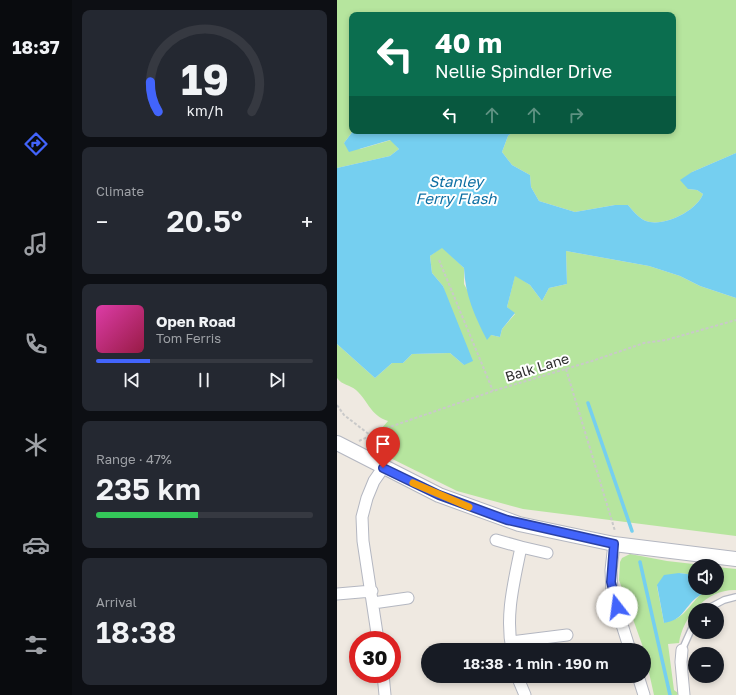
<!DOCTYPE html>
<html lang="en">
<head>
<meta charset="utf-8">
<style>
	body { margin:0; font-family:"Golos Text",sans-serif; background:#242831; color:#f1f3f6; height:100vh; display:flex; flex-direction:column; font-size:15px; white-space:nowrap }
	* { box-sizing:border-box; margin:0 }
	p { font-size:13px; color:#9ea1a6 }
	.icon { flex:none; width:22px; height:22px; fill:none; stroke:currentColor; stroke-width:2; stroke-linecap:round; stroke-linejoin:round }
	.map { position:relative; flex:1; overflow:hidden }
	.panel { display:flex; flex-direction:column; gap:10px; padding:10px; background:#0d0f14; width:265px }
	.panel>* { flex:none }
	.top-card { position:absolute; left:12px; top:12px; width:327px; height:122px; border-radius:8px; box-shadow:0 2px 6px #0003; background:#0b6e4f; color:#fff; overflow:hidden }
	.tools { position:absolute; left:351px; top:559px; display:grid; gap:8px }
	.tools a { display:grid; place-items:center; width:36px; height:36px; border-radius:50%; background:#171b24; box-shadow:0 2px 6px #0003; font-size:20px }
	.speed { position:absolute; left:12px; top:631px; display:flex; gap:8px; font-size:20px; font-weight:700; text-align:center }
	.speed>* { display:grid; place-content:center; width:52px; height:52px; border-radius:50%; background:#171b24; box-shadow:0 2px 6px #0003; line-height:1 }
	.speed .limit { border:6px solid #d22; background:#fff; color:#111 }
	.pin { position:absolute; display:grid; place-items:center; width:34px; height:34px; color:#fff; margin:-41px -17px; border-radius:50% 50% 50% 0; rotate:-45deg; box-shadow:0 0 4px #0007 }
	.pin .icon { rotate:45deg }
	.me { position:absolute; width:44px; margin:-22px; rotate:345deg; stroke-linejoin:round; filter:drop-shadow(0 0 3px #0008) }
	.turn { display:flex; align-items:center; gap:14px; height:84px; padding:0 20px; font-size:18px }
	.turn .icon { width:52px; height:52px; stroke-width:2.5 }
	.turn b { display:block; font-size:28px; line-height:34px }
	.lanes { display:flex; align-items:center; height:38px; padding:0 20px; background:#0003; justify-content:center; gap:20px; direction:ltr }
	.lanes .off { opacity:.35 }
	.big { font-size:30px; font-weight:600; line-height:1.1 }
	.panel .widget { flex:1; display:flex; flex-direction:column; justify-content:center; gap:6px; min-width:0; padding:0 14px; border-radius:8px; background:#242831 }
	.panel .dial { align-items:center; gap:0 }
	.dial svg { height:104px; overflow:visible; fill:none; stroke:#363941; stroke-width:7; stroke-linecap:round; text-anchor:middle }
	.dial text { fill:#f1f3f6; stroke:none }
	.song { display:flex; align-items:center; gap:12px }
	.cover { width:48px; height:48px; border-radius:6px; background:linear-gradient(135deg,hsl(320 70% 55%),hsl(340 70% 35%)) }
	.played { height:4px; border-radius:2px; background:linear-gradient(90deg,#4264fb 25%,#363941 25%) }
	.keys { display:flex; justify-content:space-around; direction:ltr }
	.heat { display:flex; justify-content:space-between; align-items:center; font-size:22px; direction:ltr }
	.charge { height:6px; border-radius:3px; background:linear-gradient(90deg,#34c759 47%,#363941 0) }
	.trip { position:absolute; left:84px; top:643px; width:230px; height:40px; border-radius:20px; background:#171b24; box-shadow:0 2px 6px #0003; font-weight:600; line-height:40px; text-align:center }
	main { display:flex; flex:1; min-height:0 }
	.tab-bar { display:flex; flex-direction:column; width:72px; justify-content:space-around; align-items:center; background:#090b0e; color:#9ea1a6 }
	.tab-bar .icon { width:28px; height:28px }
	.tab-bar .active { color:#4264fb }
	.tab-bar b { font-size:18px; color:#f1f3f6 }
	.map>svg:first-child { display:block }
	.green { fill:#b6e59e }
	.water { fill:#75cff0 }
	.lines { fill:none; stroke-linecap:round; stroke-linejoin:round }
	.stream { stroke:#75cff0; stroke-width:3.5 }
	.service-casing { stroke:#b4b7c1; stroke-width:8 }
	.minor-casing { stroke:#b4b7c1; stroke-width:13 }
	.tertiary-casing { stroke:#b4b7c1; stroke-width:16 }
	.path { stroke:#c9c9c9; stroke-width:2; stroke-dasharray:3 2; stroke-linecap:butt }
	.service { stroke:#fff; stroke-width:5.5 }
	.minor { stroke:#fff; stroke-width:11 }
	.tertiary { stroke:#fff; stroke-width:14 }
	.route-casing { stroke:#2b41a3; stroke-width:10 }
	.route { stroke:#4264fb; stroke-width:7 }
	.slow { stroke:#f59e0b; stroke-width:7 }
	.labels { text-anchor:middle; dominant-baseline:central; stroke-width:4; stroke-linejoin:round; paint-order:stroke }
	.street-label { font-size:14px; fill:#2e2e2e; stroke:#fff }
	.water-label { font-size:15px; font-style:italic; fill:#0d6fa3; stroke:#fff }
</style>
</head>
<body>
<main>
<nav class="tab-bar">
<b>18:37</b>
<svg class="icon active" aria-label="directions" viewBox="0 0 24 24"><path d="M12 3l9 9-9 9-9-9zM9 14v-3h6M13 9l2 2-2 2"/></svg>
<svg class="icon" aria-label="music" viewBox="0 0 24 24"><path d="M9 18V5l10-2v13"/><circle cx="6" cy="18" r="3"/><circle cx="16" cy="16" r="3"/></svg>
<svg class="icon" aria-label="phone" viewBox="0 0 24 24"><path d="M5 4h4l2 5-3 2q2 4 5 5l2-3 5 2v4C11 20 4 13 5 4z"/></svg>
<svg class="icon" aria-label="climate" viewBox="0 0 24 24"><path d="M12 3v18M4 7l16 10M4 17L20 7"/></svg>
<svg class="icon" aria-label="car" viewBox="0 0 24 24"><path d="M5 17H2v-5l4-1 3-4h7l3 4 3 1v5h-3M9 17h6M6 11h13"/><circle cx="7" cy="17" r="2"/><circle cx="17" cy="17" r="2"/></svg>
<svg class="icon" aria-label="filters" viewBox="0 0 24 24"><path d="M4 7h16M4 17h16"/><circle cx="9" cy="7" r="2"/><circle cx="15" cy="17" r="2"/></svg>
</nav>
<section class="panel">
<div class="widget dial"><svg viewBox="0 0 100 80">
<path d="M14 69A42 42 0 1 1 86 69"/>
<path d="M14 69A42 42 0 0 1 8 46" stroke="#4264fb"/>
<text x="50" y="56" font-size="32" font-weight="700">19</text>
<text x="50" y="72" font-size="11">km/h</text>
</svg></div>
<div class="widget"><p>Climate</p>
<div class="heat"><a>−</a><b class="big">20.5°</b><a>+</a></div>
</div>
<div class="widget">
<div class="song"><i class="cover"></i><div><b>Open Road</b><p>Tom Ferris</p></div></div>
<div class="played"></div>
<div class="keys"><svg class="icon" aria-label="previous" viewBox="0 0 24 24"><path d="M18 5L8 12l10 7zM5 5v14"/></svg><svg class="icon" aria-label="pause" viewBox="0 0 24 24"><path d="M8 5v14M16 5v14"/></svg><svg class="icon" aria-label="next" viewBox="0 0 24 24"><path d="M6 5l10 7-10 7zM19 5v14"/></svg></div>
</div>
<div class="widget"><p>Range · 47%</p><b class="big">235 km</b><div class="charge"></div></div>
<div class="widget"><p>Arrival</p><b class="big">18:38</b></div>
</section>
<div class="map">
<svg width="399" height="695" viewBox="0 0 399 695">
	<rect width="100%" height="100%" fill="#efe9e1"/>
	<!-- green -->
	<path class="green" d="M0,0H399V153L355,172L351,189L360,190L366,194C360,210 331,225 313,222C304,221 297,212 291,205H278L238,212L202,201L194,187L193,175L175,165L165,152L171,136L177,131H336V15H15L16,131L7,143L23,149L54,140L62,149L53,156L0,168Z
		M105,247L127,268V284L154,335L163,337L165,329L178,314L170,307L178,275L193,285L205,301L212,288L230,284L229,251L312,266L343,276L363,286L399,298V536L186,509L120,491L29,446L51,421C33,415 32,402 19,390C13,385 5,385 0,378V344L38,378L55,363H66L75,354L113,353L127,365L106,286L95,273L93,256Z
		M293,554L330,561L374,566H358V575L342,573L320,586L327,623C331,621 338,620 342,617C355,609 361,588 380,588V586L384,583V577H380V567L399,569V590C370,589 346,616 342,643L331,644L337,690L341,693L340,695H317L307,650L282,580L283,562L285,558Z"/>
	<!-- water -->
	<path class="water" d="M16,131H177L171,136L165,152L175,165L193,175L194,187L202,201L238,212L278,205H291C297,212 304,221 313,222C331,225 360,210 366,194L360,190L351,189L343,180L355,172L399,153V298L363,286L343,276L312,266L229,251L230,284L212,288L205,301L193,285L178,276L170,307L178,313L165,329L163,337L154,335L150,340C138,317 128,295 127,268L105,248L93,256L95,273L106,286L136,361L127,365L113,353L75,354L66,363H55L38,378L0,344V168L53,156L62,149L53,140L12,152L7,143Z
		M342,573L358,575V588H376C370,591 364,594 359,598C346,609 346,620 327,623L320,585L327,575Z"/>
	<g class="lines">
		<!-- stream -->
		<path class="stream" d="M251,403L295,531
			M303,562L333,695"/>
		<!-- service casing -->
		<g class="service-casing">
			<path id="service" d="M368,610L387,600L399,597
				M345,650L358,621"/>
		</g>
		<!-- minor casing -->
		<g class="minor-casing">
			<path id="minor" d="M159,540L184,547C177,582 168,615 175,650
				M277,544L274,570L275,593L293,650
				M184,547L210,553
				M0,594L35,591
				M36,603L71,598
				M41,640L26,541L25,517L30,498L37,481L46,468
				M174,642L230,635
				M345,650L344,662L347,695
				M46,674L48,695
				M180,676L188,695
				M301,676L307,695"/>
		</g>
		<!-- tertiary casing -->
		<g class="tertiary-casing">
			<path id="tertiary" d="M0,443L102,495L182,524L277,544L399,559"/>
		</g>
		<!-- path -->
		<path class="path" d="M102,260L156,391
			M229,369L278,531
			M0,405L7,415L33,435
			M22,441L47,429L156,391L255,361L307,343L329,340L399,320"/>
		<!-- service -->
		<use href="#service" class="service"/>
		<!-- minor -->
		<use href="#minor" class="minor"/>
		<!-- tertiary -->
		<use href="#tertiary" class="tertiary"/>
	</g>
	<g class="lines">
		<!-- route casing -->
		<g class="route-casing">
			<path id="route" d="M46,468L102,495L170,520L277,544L274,582L280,607"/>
		</g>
		<!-- route -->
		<use href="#route" class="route"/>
		<!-- slow -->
		<path class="slow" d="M76,483L132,507"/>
	</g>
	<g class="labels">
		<!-- street labels -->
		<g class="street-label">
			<text transform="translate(200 367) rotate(-17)">Balk Lane</text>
		</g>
		<!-- water labels -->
		<g class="water-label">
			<text x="119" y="181">Stanley<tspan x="119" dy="17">Ferry Flash</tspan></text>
		</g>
	</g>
</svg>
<div class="tools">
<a><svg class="icon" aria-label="sound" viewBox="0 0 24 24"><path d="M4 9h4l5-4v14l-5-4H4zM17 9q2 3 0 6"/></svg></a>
<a>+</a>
<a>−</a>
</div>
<div class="speed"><div class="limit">30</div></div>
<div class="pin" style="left:46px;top:468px;background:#d93025"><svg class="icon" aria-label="arrive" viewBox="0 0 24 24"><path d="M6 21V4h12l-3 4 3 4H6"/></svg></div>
<svg class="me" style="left:280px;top:607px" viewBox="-20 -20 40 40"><circle r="19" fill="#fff"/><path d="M0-13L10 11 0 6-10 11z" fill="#4264fb"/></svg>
<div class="trip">18:38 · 1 min · 190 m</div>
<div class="top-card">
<div class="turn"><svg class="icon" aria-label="left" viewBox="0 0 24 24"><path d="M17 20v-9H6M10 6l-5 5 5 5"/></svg><div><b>40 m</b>Nellie Spindler Drive</div></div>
<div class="lanes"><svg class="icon" aria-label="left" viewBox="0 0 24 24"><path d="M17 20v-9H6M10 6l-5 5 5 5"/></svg><svg class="icon off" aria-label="ahead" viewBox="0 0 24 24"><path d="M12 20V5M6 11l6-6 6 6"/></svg><svg class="icon off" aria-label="ahead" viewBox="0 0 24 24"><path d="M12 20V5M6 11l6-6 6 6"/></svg><svg class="icon off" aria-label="right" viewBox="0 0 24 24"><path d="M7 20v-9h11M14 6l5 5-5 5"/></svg></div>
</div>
</div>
</main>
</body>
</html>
